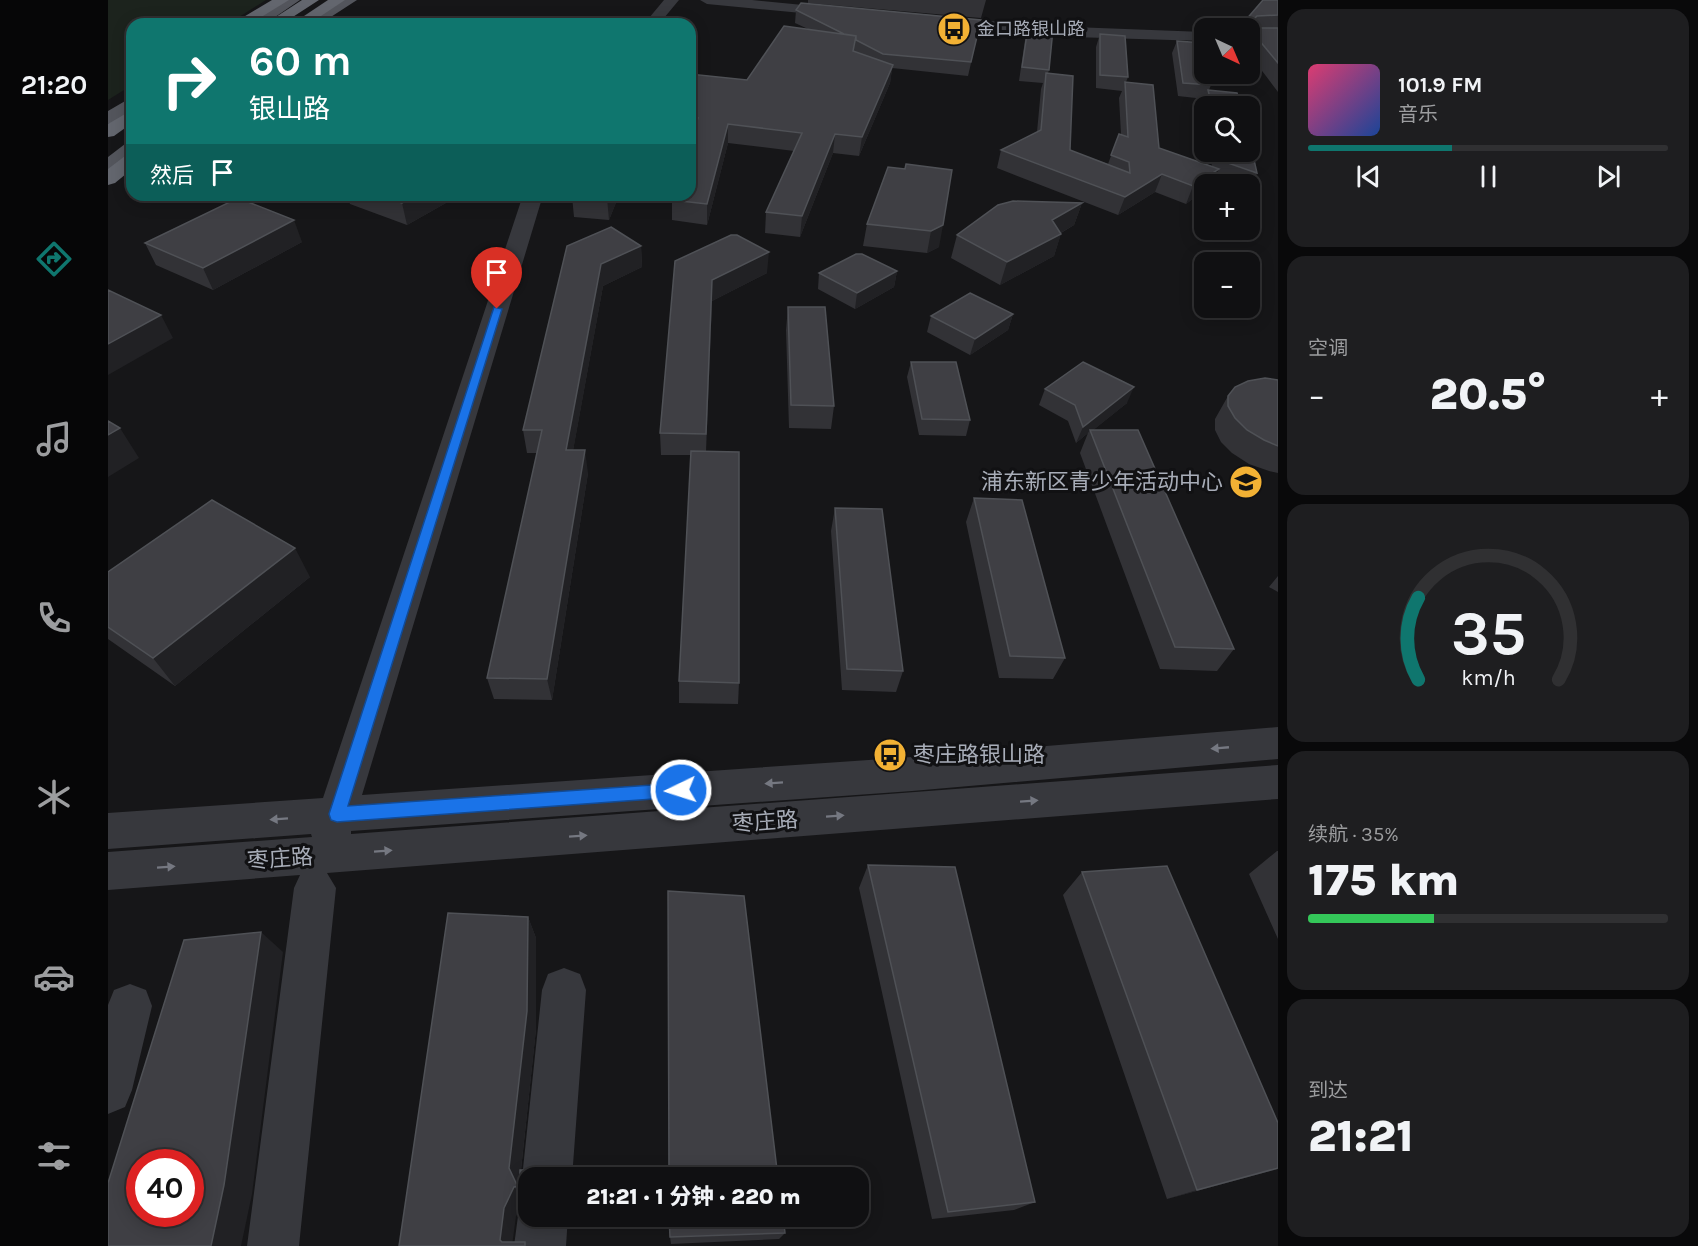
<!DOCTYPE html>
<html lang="zh">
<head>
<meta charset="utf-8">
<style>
	body { margin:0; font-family:Karla,"Noto Sans SC",sans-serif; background:#1e1e20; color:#f1f3f6; height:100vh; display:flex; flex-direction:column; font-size:22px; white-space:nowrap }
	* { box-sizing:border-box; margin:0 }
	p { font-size:20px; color:#9c9d9f }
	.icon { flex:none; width:33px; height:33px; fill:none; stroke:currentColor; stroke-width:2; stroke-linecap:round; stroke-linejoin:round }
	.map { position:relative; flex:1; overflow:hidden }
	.details { display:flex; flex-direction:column; gap:9px; padding:9px; background:#09090a; width:420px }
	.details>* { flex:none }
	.top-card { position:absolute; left:18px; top:18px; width:570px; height:183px; border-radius:18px; box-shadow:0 3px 15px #0003,0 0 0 2px #303032; background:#0f766e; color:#fff; overflow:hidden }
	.needle { width:39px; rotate:136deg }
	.tools { position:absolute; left:1086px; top:18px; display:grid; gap:12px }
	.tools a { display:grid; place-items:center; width:66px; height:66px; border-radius:12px; background:#101012; box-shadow:0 3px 15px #0003,0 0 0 2px #303032; font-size:30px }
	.speed { position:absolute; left:18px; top:1149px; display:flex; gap:12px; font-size:30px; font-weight:700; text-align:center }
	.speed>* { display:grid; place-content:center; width:78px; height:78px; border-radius:50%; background:#101012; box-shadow:0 3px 15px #0003,0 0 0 2px #303032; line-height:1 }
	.speed .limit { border:9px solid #d22; background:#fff; color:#111 }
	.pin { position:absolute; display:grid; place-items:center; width:51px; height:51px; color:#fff; margin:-62px -26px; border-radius:50% 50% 50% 0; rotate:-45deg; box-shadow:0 0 6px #0007 }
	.pin .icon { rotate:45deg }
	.me { position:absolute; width:66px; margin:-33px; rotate:266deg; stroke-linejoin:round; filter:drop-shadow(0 0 4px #0008) }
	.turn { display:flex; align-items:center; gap:21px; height:126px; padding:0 24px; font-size:27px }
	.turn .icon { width:78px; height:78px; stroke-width:2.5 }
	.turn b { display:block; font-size:42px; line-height:51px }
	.then { display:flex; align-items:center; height:57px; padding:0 24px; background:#0003; gap:12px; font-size:22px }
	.big { font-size:45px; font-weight:800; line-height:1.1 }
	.details .tile { flex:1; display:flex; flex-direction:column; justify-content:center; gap:9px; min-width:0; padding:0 21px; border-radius:18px; background:#1e1e20 }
	.details .dial { align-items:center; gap:0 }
	.dial svg { height:156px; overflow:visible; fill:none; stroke:#303032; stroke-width:7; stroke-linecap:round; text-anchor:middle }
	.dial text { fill:#f1f3f6; stroke:none }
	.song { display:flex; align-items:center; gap:18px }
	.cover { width:72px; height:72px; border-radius:9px; background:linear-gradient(135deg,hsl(340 70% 55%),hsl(220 70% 35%)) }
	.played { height:6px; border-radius:3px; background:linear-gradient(90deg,#0f766e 40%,#303032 40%) }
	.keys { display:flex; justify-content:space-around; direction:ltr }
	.heat { display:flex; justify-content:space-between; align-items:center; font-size:33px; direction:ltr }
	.charge { height:9px; border-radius:4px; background:linear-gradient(90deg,#34c759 35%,#303032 0) }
	.trip { position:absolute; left:410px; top:1167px; width:351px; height:60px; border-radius:18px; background:#101012; box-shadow:0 3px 15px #0003,0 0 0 2px #303032; font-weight:800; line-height:60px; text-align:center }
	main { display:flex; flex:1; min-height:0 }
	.menu { display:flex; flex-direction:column; width:108px; justify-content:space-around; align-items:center; background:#060607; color:#9c9d9f }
	.menu .icon { width:42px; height:42px }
	.menu .active { color:#0f766e }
	.menu b { font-size:27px; color:#f1f3f6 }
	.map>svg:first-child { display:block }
	.green { fill:#1c231d }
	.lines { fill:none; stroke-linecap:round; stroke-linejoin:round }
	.minor { fill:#37383d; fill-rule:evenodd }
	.major { fill:#53555c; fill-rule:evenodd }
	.highway { fill:#63666e; fill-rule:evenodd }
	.wall { fill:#323236 }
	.shaded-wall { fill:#212124 }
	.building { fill:#3f3f44; stroke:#4f5156; stroke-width:1.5; fill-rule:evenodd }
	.oneway { fill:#757881 }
	.route { fill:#1a73e8; stroke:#114b97; stroke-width:1.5 }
	.labels { text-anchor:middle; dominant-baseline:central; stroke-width:6; stroke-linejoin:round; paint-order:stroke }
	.far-poi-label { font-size:18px; fill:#a8adb8; stroke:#111113; text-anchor:start }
	.poi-label { font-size:22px; fill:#a8adb8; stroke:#111113; text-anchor:end }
	.street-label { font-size:22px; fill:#a8adb8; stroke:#111113 }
</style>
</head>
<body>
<main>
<nav class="menu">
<b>21:20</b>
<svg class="icon active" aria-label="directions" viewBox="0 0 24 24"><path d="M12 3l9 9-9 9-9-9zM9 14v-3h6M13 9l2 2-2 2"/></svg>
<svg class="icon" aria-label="music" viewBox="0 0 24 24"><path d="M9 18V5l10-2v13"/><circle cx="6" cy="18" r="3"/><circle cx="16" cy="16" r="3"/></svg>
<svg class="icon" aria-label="phone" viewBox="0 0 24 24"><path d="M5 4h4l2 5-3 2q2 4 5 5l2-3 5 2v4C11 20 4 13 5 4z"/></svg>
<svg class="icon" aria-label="climate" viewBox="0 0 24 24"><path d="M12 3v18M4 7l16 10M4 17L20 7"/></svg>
<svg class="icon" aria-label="car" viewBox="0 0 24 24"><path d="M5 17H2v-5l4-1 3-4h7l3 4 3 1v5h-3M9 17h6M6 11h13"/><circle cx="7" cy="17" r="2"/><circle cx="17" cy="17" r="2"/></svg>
<svg class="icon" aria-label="filters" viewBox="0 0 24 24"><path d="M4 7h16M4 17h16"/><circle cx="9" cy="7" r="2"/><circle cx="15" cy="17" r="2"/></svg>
</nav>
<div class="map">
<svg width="1170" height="1246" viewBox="0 0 1170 1246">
	<rect width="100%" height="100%" fill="#161618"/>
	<!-- green -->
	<path class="green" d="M0,0H158L120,24H24V85L0,100Z"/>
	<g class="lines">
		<!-- minor -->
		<path class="minor" d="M556,0H571L551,24H536Z
			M592,0H644L736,9L743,13L736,17L599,4Z
			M826,17L965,27L1096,32V41L965,37L821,24L819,21Z
			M415,195H435L254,795L804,757L1170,727V759L804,791L243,831V834L1170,765V799L219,873L228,888L191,1246H139L186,888L192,875L0,890V852L204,837L203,834L0,849V813L215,798Z
			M456,968L472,974L478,990L464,1178H420V1192L414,1178L434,990L440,974Z
			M22,984L38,990L44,1006L24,1090L17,1107L0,1114V1005L6,990Z
			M420,1197V1216H460L458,1246H406L410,1216L417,1198Z"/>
		<!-- major -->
		<path class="major" d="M175,0H192L157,24H140Z
			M232,0H249L212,24H195Z
			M24,97V110L6,123L0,124V111Z
			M24,142V157L7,170L0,172V157L17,144Z"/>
		<!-- highway -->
		<path class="highway" d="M164,0H181L142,24H124Z
			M194,0H211L174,24H157Z
			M220,0H237L201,24H184Z
			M24,110V123L6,136L0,137V124Z
			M24,154V169L7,183L0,185V169L17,156Z"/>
	</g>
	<!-- wall -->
	<path class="wall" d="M700,0H878L873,18L700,3Z
		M1170,0V92L1142,55V28H1133L1136,22Z
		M688,10L873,20L860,76L784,68L782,83L751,156L725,153L692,237L657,233L658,212L686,151L620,143L599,225L564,220V200L584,137L582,136V74L639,80L700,29L687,23Z
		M920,27L941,70L940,73L962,150L1000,164L1011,134H1013L1011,98L1014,91L988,88V47L992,34L1020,77L1018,82L1051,148L1104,166L1101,152H1142L1149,173L1142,189V184H1120L1107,180L1104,184L1078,204L1047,192L1010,215L889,168L893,150L929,132L933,89L935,83L911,81L917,40Z
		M1069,41L1103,85L1101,90L1133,106H1096V126L1093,108L1097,99L1070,96L1064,53Z
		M797,169L831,247L819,253L755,246L759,224Z
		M239,195H352L299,225L242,204Z
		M511,195L501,220L466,217L464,196Z
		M974,203L966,225L953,233L946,256L892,285L843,258L849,235Z
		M194,242L105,290L48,265L37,243Z
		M459,246H533L534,267L495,286L465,450L480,473L444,700L386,699L379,678L429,453H419L415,430Z
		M567,261L659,273L604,301L598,452L631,683L630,704L571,703V681L583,455H553L552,433Z
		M789,271L786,287L747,309L710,289L711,273Z
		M680,307L726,406L723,429L681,428L678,330Z
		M905,314L900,330L862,355L819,332L823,316Z
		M803,362L862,420L858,436L811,435L799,377Z
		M1170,380V473L1161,471L1141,464L1124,453L1113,442L1107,430V419L1120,396Z
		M937,389L1019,403L985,430L1126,649L1109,671L1052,669L972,453L980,433L968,443L960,421L931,405Z
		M866,498L957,658L945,679L891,678L858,522Z
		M727,508L795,671L788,692L734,690L723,531Z
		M0,572L202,577L67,686L0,639Z
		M1170,576V592L1161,587Z
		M1169,851H1170V939L1141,874Z
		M760,865L927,1202L906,1210L824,1219L751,888Z
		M974,872L1170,1169L1059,1199L955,895Z
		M420,917L428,938V1029L413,1170H417L424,1178H420V1212L412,1206L408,1216L291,1246Z
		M677,1233L671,1239L563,1244L562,1237Z"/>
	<!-- shaded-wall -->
	<path class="shaded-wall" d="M785,65L782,83L751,156L754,137Z
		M620,124V143L599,225V204Z
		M727,134L725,153L692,237L694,216Z
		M1111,169L1104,184H1096V191L1078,204L1085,186Z
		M1054,174L1047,192L1010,215L1017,197Z
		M309,195H352L299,225L294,203Z
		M500,195H511L501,220L499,198Z
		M974,203L966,225L937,242L944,220Z
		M186,220L194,242L105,290L95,268Z
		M835,225L831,247L819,253L823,231Z
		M953,234L946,256L892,285L899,262Z
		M533,246L534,267L495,286L461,473L458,450L493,264Z
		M661,252L659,273L604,301L598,456L604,280Z
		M789,271L786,287L747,309L749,293Z
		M905,314L900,330L862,355L867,339Z
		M53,315L65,338L0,375V344Z
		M1026,387L1019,403L983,432L982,430L980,433L968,443L975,427Z
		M12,428L31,458L0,477V435Z
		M477,450L480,473L444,700L439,679Z
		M187,548L202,577L67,686L45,658Z
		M420,917L428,938V1029L412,1178L417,1170L424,1178H420V1208L417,1206V1191L409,1185L401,1168Z
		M153,932L175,952L144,1194L133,1246H103Z
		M1170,1169L1059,1199L1089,1190Z
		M406,1187L416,1196L408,1216L404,1246L394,1242L392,1240L396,1208Z"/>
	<!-- building -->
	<path class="building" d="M1155,0H1170V15L1149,16L1147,18L1149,28H1170V63L1136,22Z
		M693,3L873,20L863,62L775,54L748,40V36L736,34L688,10Z
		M327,18L353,24H312Z
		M676,26L748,36L745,51L785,65L754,137L727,134L694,216L658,212L694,133L620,124L599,204L564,200L566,195H582V143L590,118H582V74L639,80Z
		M920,27L945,29L941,70L914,67Z
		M992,34L1017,36L1020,77L992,75Z
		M1069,41L1095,43L1096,53V74H1101L1103,85L1075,83Z
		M938,73L965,76L962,150L1022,173L1021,162L1003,155L1011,134L1020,137L1017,82L1045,85L1051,148L1111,169L1085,186L1054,174L1017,197L893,150L933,130Z
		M1100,90L1129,93L1133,106H1104Z
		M1142,142L1149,173L1114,161L1112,152H1142Z
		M798,164L844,170L835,225L823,231L759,224L780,167L797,169Z
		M270,195H309L294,203Z
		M464,195H500L499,198Z
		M130,198L186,220L95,268L37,243Z
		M905,201L974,203L944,220L953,234L899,262L849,235L890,205Z
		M503,227L533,246L493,264L458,450H477L439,679L379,678L434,430H415L459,246Z
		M623,235H629L661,252L604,280L598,434L552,433L567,261Z
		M748,254H754L789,271L749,293L711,273Z
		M0,290L53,315L0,344Z
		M862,293L905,314L867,339L823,316Z
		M680,307H717L726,406L683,405Z
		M803,362H848L862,420L814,419Z
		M975,362L1026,387L975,427L967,405L937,389Z
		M1157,378L1170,380V446L1156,440L1139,430L1127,418L1120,406V396L1127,387L1140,381Z
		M0,421L12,428L0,435Z
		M982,430H1030L1126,649L1067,647Z
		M583,451L631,452V683L571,681Z
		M866,498L914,500L957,658L902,656Z
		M104,500L187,548L45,658L0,627V572Z
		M727,508L774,509L795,671L739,669Z
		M760,865L847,867L927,1202L840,1212Z
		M1059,866L1170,1123V1168L1089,1190L974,872Z
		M560,891L636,896L670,1178H561Z
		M340,913L420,917L419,1011L401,1168L409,1185L412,1183V1170H417V1206H412L411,1186L406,1187L396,1208L392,1240L394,1242H417V1246H291Z
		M153,932L116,1185L103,1246H0V1183L76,940ZM32,1162H82V1214H32Z
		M561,1216H675L677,1233L562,1237Z"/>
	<!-- one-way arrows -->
	<defs><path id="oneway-solid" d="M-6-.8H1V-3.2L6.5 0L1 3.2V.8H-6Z" transform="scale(1.5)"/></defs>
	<g class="oneway">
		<use href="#oneway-solid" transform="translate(1112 748) rotate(175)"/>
		<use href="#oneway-solid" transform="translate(666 783) rotate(176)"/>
		<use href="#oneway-solid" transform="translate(921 801) rotate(-4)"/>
		<use href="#oneway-solid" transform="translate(727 816) rotate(-4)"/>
		<use href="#oneway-solid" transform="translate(171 819) rotate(176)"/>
		<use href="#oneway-solid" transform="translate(470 836) rotate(-4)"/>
		<use href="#oneway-solid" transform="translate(275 851) rotate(-4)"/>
		<use href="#oneway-solid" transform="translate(58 867) rotate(-4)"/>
	</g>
	<!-- route -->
	<path class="route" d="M386,307L394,309L240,806L573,783L578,785L581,790L578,795L573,797L229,822L223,820L221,814Z"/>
	<!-- icons -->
	<defs>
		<g id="bus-disc" transform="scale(1.725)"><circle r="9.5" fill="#f2b134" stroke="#111113"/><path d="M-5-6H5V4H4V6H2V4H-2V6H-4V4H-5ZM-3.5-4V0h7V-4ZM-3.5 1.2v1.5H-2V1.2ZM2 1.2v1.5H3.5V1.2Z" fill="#111"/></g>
		<g id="school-disc" transform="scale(1.725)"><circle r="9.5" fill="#f2b134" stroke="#111113"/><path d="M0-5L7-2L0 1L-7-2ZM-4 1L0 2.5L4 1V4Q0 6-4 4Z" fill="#111"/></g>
	</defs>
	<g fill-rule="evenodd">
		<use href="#bus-disc" x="846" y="29"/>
		<use href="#school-disc" x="1138" y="482"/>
		<use href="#bus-disc" x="782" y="755"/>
	</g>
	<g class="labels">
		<!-- far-poi labels -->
		<g class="far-poi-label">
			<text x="869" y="29">金口路银山路</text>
		</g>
		<!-- poi labels -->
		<g class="poi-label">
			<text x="1115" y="482">浦东新区青少年活动中心</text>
			<text x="805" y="755" text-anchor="start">枣庄路银山路</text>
		</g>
		<!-- street labels -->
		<g class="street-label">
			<text transform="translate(657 822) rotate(-4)">枣庄路</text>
			<text transform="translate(172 859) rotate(-4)">枣庄路</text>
		</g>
	</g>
</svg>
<div class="tools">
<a><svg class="needle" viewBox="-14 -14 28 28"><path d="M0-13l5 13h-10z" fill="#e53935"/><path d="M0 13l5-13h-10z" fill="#9c9d9f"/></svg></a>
<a><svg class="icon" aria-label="search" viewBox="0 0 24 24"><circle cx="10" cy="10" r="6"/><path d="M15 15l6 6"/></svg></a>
<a>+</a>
<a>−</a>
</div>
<div class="speed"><div class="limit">40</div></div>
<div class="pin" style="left:389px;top:309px;background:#d93025"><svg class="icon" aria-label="arrive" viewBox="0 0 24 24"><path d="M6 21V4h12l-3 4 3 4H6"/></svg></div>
<svg class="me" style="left:573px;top:790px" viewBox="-20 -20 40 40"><circle r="17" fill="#1a73e8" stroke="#fff" stroke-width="3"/><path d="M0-11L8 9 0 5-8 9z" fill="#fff"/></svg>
<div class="trip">21:21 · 1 分钟 · 220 m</div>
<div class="top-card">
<div class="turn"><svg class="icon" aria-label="right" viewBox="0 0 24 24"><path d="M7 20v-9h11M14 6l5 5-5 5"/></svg><div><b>60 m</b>银山路</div></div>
<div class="then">然后<svg class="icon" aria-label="arrive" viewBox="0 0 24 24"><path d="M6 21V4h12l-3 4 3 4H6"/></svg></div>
</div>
</div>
<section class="details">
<div class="tile">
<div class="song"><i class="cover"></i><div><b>101.9 FM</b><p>音乐</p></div></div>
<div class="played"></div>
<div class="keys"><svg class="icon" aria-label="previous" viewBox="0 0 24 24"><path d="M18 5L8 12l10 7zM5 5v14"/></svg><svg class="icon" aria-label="pause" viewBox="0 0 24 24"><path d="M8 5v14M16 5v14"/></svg><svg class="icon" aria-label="next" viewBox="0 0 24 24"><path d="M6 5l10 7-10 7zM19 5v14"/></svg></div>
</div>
<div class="tile"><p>空调</p>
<div class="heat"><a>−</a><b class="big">20.5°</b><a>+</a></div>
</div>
<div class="tile dial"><svg viewBox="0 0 100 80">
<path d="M14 69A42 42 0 1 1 86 69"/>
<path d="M14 69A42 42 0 0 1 14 27" stroke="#0f766e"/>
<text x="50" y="56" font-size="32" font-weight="700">35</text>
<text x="50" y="72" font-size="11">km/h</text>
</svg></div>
<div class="tile"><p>续航 · 35%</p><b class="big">175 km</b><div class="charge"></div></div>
<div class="tile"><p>到达</p><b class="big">21:21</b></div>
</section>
</main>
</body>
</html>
